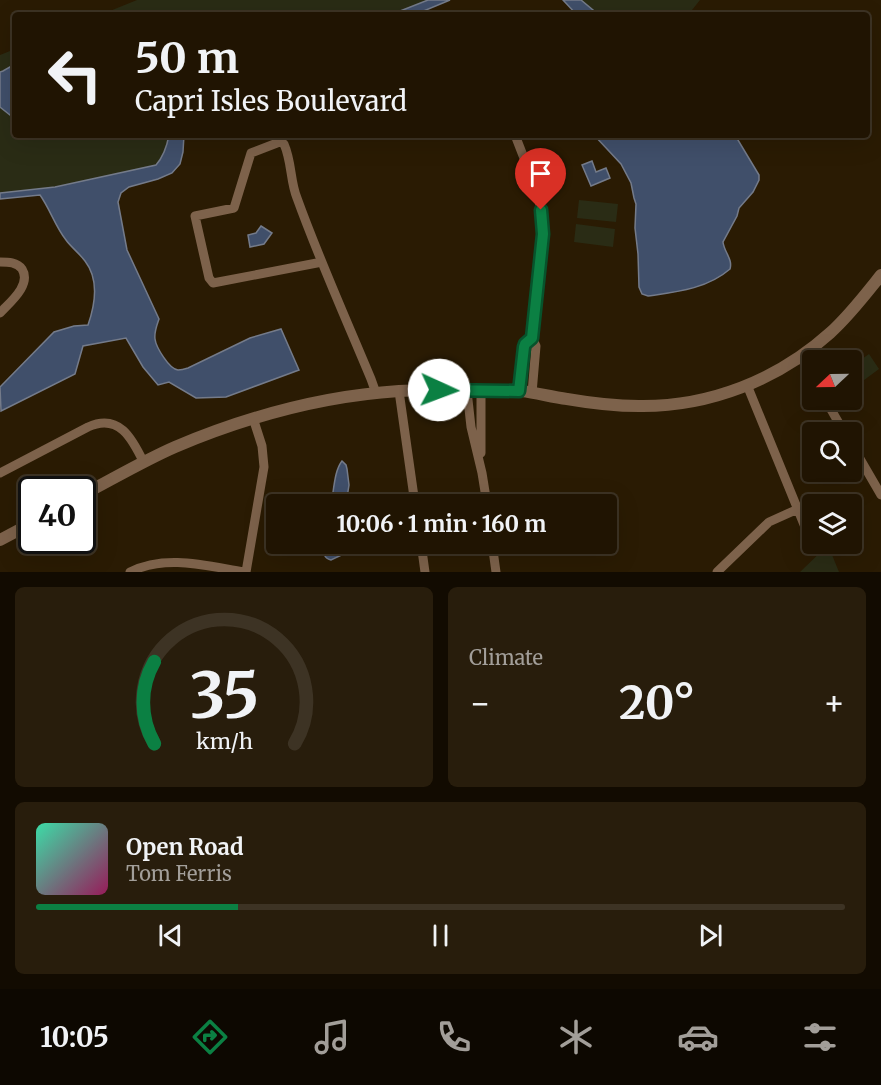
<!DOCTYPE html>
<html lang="en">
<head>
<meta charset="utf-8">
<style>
	body { margin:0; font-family:Merriweather,serif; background:#281d0c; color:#f1f3f6; height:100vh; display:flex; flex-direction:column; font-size:22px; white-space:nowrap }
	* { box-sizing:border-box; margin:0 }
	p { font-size:20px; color:#a29e99 }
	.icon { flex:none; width:33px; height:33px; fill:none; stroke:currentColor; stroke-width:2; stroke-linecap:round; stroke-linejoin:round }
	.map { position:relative; height:572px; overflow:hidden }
	.sheet { display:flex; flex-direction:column; gap:15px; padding:15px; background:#120b01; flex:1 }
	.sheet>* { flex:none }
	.hud { position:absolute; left:12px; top:12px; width:858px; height:126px; border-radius:6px; box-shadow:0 6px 24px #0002,0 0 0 2px #3d3324; background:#201402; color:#f1f3f6; overflow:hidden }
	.needle { width:39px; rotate:248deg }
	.fabs { position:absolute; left:802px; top:350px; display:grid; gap:12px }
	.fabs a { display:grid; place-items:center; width:60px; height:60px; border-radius:6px; background:#201402; box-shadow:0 6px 24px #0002,0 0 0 2px #3d3324; font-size:30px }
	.speed { position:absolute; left:18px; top:476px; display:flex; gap:12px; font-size:30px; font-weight:700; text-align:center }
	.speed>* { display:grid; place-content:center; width:78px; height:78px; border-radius:50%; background:#201402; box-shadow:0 6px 24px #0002,0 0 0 2px #3d3324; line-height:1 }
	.speed .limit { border:3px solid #111; border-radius:9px; background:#fff; color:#111 }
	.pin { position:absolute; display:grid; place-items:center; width:51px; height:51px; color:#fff; margin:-62px -26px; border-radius:50% 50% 50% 0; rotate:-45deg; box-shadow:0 0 6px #0007 }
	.pin .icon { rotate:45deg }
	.me { position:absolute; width:66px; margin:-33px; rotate:92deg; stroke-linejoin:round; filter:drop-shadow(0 0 4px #0008) }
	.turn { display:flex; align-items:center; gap:21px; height:126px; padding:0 24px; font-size:27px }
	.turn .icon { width:78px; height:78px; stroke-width:2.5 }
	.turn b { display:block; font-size:42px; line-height:51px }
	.big { font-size:45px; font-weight:700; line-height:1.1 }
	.sheet .tile { flex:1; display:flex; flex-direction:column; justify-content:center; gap:9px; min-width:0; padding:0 21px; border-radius:9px; background:#281d0c }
	.sheet .dial { align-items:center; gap:0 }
	.dial svg { height:156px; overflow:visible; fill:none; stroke:#3d3324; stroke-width:7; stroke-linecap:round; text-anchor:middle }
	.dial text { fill:#f1f3f6; stroke:none }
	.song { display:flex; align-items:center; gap:18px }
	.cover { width:72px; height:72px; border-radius:9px; background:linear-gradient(135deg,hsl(160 70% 55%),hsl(330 70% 35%)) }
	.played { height:6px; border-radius:3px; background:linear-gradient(90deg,#0b8043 25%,#3d3324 25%) }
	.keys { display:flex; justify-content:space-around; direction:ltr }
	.heat { display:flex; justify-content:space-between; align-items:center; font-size:33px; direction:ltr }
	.sheet .tiles { flex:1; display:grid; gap:15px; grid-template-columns:1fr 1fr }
	.tile:last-child { grid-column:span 2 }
	.trip { position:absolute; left:266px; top:494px; width:351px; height:60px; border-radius:6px; background:#201402; box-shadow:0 6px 24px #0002,0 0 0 2px #3d3324; font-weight:700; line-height:60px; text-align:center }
	.menu { display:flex; height:96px; justify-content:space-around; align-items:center; background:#0d0801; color:#a29e99 }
	.menu .icon { width:42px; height:42px }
	.menu .current { color:#0b8043 }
	.menu b { font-size:27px; color:#f1f3f6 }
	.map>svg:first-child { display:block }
	.green { fill:#2a2c15 }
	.water { fill:#404f6a; stroke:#747b8a; stroke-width:1.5 }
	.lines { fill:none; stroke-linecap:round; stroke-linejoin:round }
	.minor { stroke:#7d624b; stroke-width:9 }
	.tertiary { stroke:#7d624b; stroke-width:12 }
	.route-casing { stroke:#07532c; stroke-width:15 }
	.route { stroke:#0b8043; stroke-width:10 }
</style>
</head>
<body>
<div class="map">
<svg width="881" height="572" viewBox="0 0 881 572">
	<rect width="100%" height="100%" fill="#2a1b03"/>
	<!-- green -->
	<path class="green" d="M137,0H450L414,15H100Z
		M563,0H700L688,15H577Z
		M15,49V135H184C183,160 183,168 158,179L0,199V55Z
		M579,200L618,204L616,222L577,218Z
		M576,224L615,229L613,247L574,242Z
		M869,354L879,369L852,389V366Z
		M828,545L839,572H800Z"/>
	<!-- water -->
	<path class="water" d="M428,0H450L414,15H390Z
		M563,0H581L599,15H577Z
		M15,64V119L0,107V72L3,71Z
		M169,135H184L183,152L180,164L172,173L158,179L129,187L121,193L118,202L127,250L159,319C157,325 154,332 155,339C156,347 169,369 178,370C181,370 185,369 188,368L250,338L281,329L299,370L226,397L196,398L169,382L158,385L143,367L126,338L83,346L75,374L1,411L0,387L54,332L74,326L88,325C95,305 99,279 85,261C79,253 71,247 66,240C55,226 50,209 40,195L0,199V193L55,187L156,165C163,157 167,146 169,135Z
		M594,135H735L759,175V180L753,192L739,208L737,216L723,242C724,252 733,259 730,269C707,289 676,292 648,296L642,294L639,287L638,254L635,228L636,204L634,198L631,183L621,164Z
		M592,161L596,172L606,168L610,178L591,186L582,165Z
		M261,226L272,233L264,244L250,247L248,235L256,233Z
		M342,461L346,465L347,469L349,485L346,504H331C334,491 334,471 342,461Z
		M325,543H351L346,553L331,560C322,558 324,551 325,543Z"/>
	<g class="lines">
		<!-- minor -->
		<path class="minor" d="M515,135L538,194L543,224L532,338L536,346L532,393
			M0,262C8,262 17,262 22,269C32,285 9,303 0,313
			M322,262L213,283L209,278L195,216L234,208L251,153L277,143L280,142L284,144C292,162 290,181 297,198C319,259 346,319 371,379L376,393
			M800,356L813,378
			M747,385L805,527
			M399,391L415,504
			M467,391L471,427L482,473L487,504
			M481,391V453
			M519,391L524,347L532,338
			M825,399L844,432
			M852,445L881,495
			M0,473L88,427C119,413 132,438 144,463
			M421,543L425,572
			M492,543L496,572
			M130,572C166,554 207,566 244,572
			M246,572L264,467L262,446L253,418
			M717,572L769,522L798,509"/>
		<!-- tertiary -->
		<path class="tertiary" d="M82,495C113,479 143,461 175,447C246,417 322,396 399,391C426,389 454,391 481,391C494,392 508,390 522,391C537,393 552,397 567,399C590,403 615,406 639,406C709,407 778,380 830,333C849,316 865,295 881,275
			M0,540L32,523"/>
	</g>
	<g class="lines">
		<!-- route casing -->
		<g class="route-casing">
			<path id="route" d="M439,390L519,391L524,347L525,344L532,338L543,234L541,210"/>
		</g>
		<!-- route -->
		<use href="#route" class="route"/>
	</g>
</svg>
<div class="fabs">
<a><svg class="needle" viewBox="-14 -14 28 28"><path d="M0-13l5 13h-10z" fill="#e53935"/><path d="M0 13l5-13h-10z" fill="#a29e99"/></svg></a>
<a><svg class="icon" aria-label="search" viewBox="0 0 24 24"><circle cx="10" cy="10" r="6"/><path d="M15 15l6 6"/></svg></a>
<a><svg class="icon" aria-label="layers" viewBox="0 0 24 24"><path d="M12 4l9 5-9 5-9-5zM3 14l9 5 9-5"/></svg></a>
</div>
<div class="speed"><div class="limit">40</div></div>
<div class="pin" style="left:541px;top:210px;background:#d93025"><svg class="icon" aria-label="arrive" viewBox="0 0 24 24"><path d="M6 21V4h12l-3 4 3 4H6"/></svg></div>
<svg class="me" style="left:439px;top:390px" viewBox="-20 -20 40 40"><circle r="19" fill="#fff"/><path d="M0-13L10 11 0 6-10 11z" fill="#0b8043"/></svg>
<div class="trip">10:06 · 1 min · 160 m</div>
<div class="hud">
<div class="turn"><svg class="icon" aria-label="left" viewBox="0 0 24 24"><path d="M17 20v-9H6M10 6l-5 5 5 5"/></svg><div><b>50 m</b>Capri Isles Boulevard</div></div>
</div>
</div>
<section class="sheet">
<div class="tiles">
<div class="tile dial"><svg viewBox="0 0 100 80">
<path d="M14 69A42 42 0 1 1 86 69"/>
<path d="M14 69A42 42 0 0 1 14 27" stroke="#0b8043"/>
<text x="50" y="56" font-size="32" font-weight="700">35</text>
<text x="50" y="72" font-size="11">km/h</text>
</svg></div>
<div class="tile"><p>Climate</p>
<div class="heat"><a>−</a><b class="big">20°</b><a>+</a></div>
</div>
<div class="tile">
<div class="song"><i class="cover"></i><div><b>Open Road</b><p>Tom Ferris</p></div></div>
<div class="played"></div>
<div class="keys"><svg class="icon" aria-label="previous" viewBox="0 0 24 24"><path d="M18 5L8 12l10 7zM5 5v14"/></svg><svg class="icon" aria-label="pause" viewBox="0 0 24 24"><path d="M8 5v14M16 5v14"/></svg><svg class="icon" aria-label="next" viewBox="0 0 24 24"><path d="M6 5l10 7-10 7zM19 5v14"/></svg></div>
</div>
</div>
</section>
<nav class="menu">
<b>10:05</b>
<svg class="icon current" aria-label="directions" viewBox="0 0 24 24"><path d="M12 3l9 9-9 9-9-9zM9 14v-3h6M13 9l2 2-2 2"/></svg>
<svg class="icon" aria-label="music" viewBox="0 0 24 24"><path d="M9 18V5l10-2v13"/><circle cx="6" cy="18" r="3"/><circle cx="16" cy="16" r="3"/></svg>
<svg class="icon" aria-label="phone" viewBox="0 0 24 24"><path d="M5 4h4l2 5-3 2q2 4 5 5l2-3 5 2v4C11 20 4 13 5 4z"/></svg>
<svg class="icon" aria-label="climate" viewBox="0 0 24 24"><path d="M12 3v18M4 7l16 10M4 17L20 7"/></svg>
<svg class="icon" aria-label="car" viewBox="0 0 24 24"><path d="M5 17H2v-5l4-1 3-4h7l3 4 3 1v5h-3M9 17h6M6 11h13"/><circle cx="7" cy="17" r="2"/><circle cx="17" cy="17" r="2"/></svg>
<svg class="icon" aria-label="filters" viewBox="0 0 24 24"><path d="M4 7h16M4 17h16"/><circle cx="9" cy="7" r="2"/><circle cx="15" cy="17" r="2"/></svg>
</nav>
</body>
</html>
